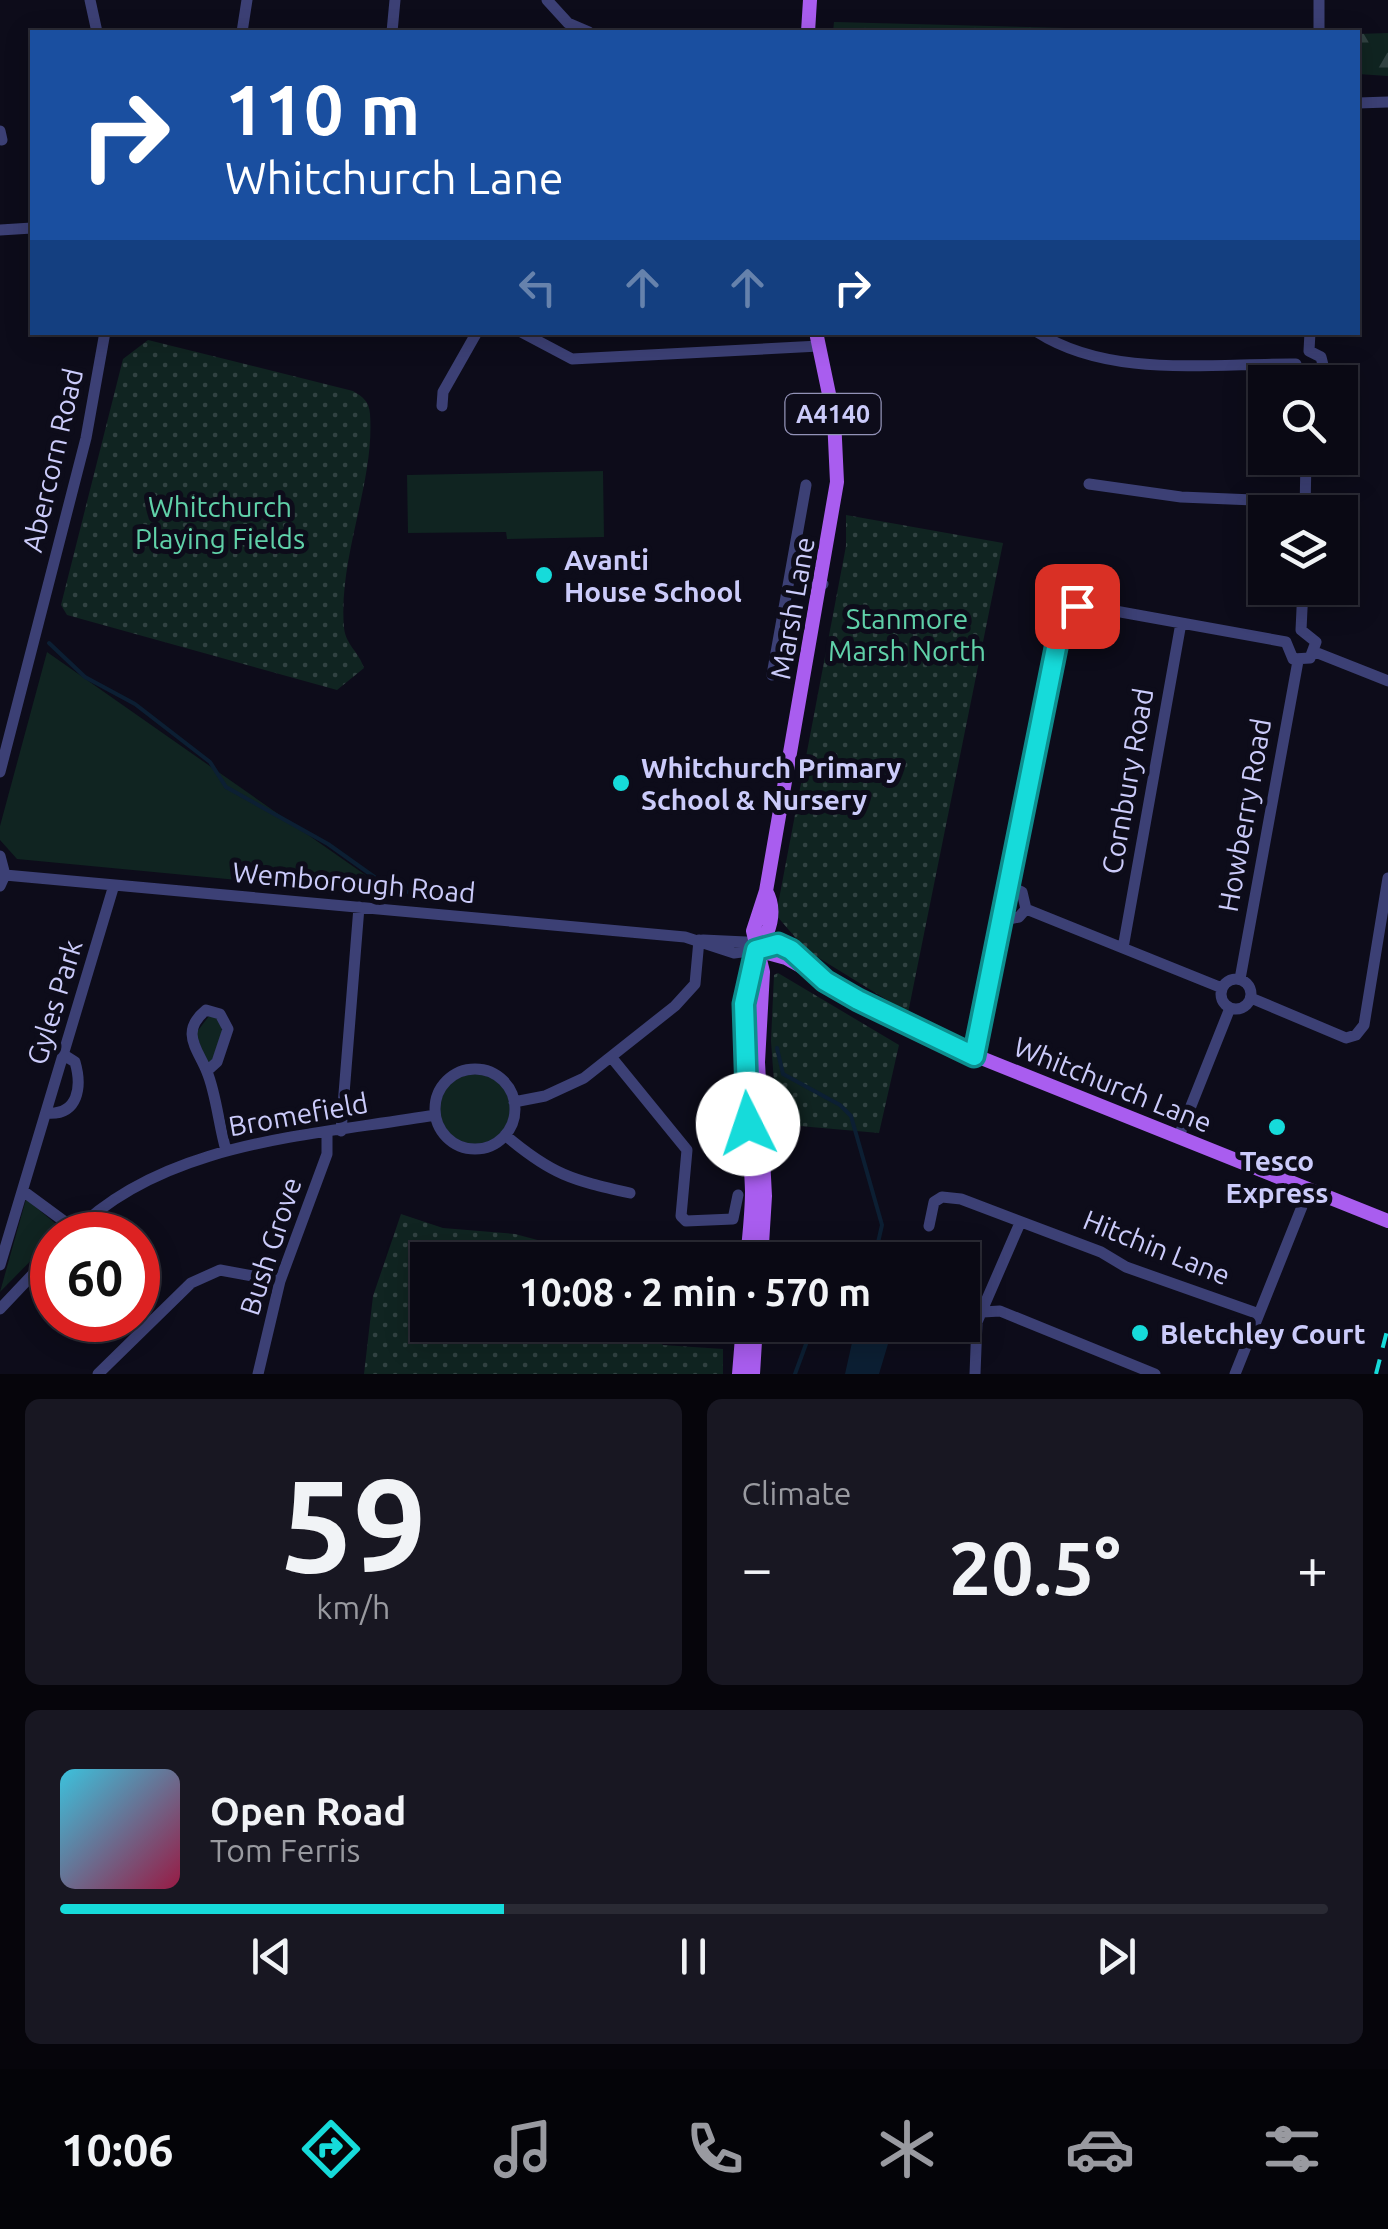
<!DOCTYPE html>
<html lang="en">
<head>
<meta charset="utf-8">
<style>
	body { margin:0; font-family:Ubuntu,sans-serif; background:#181722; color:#f1f3f6; height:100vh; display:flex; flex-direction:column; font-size:38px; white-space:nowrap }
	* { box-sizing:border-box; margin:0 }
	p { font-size:32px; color:#999aa0 }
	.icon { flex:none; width:55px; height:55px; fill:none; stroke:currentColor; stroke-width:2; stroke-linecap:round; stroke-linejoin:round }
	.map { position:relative; height:1374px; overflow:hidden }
	.details { display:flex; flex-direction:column; gap:25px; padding:25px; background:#06050b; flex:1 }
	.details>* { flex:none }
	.guide { position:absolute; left:30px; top:30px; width:1330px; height:305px; border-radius:0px; box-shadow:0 5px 25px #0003,0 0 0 2px #2a2a34; background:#1a4fa0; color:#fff; overflow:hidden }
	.controls { position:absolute; left:1248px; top:365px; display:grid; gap:20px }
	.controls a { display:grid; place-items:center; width:110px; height:110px; border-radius:0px; background:#0a0914; box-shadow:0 5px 25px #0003,0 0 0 2px #2a2a34; font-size:50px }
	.speed { position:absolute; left:30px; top:1212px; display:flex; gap:20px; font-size:50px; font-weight:700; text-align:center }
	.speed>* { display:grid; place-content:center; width:130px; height:130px; border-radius:50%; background:#0a0914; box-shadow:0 5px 25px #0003,0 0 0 2px #2a2a34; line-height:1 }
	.speed .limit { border:15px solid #d22; background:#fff; color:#111 }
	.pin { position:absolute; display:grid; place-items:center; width:85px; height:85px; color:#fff; margin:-42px; border-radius:20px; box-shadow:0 5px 15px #0006 }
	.me { position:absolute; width:110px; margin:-55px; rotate:356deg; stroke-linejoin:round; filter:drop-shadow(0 0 8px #0008) }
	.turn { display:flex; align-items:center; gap:35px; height:210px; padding:0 30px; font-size:45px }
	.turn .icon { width:130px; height:130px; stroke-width:2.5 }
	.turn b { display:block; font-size:70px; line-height:85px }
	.lanes { display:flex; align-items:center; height:95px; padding:0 30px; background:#0003; justify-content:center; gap:50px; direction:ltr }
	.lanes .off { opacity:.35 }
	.big { font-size:75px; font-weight:600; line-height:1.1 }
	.details .tile { flex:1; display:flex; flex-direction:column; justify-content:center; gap:15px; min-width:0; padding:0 35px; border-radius:15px; background:#181722 }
	.details .dial { align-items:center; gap:0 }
	.dial b { font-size:130px; line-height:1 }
	.song { display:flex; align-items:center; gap:30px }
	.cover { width:120px; height:120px; border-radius:15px; background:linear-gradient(135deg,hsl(190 70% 55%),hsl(340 70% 35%)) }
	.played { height:10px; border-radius:5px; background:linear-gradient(90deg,#16dbda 35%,#2a2a34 35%) }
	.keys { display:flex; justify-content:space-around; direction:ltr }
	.heat { display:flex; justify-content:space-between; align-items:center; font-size:55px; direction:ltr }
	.details .tiles { flex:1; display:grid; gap:25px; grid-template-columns:1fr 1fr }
	.tile:last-child { grid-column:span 2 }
	.trip { position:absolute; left:410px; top:1242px; width:570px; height:100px; border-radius:0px; background:#0a0914; box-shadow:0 5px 25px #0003,0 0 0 2px #2a2a34; font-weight:600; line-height:100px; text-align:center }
	.dock { display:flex; height:160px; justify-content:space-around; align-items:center; background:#040408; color:#999aa0 }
	.dock .icon { width:70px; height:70px }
	.dock .current { color:#16dbda }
	.dock b { font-size:45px; color:#f1f3f6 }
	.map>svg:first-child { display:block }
	.green { fill:#102421 }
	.forest { fill:url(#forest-firs) }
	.park { fill:url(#park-dots) }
	.water { fill:#0c1f33 }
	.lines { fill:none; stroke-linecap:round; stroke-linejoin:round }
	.stream { stroke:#0c1f33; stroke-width:4 }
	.minor { stroke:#3c4075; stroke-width:11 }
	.major { stroke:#a95def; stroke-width:14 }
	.rail { stroke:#16dbda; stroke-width:4; stroke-dasharray:15 12; stroke-linecap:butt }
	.route-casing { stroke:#0e8e8e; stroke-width:25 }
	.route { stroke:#16dbda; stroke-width:18 }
	.poi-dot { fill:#16dbda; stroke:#0d0c1a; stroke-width:4 }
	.labels { text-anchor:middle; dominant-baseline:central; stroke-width:10; stroke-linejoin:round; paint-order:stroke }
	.shield { fill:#0d0c1a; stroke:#9292b7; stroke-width:2.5 }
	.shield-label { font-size:25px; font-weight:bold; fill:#cbcbfa }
	.street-label { font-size:28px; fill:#cbcbfa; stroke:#0d0c1a }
	.park-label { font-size:28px; fill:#60d1a9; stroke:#0d0c1a }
	.poi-label { font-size:28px; font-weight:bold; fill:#cbcbfa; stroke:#0d0c1a; text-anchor:start }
</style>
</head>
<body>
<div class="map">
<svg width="1388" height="1374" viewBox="0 0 1388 1374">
	<defs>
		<pattern id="forest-firs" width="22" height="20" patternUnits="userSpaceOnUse" patternTransform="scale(2.5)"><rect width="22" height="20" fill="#102421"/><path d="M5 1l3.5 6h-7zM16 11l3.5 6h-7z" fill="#314242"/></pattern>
		<pattern id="park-dots" width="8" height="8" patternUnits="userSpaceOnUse" patternTransform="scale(2.5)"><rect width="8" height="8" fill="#102421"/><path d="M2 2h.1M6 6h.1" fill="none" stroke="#314242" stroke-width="1.8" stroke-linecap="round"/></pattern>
	</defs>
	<rect width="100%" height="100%" fill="#0d0c1a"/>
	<!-- green -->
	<path class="green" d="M603,471L604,537L507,539L506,532L408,533L407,475Z
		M47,652L394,895L17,859L0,840V826Z
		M209,1016L219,1018L225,1043L208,1066L196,1033Z
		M440 1109a35 35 0 1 1 70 0a35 35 0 1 1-70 0Z
		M26,1199L62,1229L0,1292Z"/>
	<!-- forest -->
	<path class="forest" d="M834,22L1224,32H833Z
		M1388,33V76L1358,74V34Z"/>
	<!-- park -->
	<path class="park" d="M148,340L353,391C363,397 369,401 370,414C375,483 338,556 344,628C346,645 359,652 364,668L337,690L67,615L61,605L123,359Z
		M846,515L1003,543L908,1013L806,950L776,915L846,546Z
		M778,973L899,1045L879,1133L777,1124L771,1041L774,975Z
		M401,1214L443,1228L515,1234L613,1260H428V1325H634L663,1345L723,1349V1374H364L373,1296Z"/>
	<!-- water -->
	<path class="water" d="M866,1328L886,1334L888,1344L879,1374H845L853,1338Z"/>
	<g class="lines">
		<!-- stream -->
		<path class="stream" d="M49,643L85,677L135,704L210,762L226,787L328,844L380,881L408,892
			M777,1048L783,1074L840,1105L851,1116L882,1225L874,1260
			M795,1374L813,1325"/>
		<!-- minor -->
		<path class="minor" d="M90,0L97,32
			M547,0L568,23L589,32
			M242,32L247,0
			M392,32L395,0
			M1319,32V0
			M1358,103L1388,102
			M0,131L2,140
			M0,230L32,228
			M521,332L572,359L819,346
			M1037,332C1110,379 1212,363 1296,364
			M1309,351L1310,332
			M1307,378L1316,376L1323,365L1321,357L1309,351
			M442,406L443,392L477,332
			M1089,484L1181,497L1305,502
			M1305,512L1306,458
			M790,576L823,584
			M1065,613L1058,597L1069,590L1082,605L1286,642
			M1301,630L1303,588
			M1286,642L1293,659L1310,658L1316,642L1301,630
			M1315,652L1388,681
			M772,675L806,485
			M0,772L86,438L105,332
			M0,856L5,875L0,886
			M5,875L685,937L734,953L757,950
			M1026,909L1222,988
			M1004,920L1019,917L1026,909L1022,892L1011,887
			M703,940L746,942L757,950
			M1123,948L1181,623
			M1221 994a15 15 0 1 1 30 0a15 15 0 1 1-30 0Z
			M1240,979L1298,661
			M1251,998L1346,1038L1356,1035L1364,1025L1388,878
			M974,1055L1062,618L1082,605
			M612,1058L687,1150L681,1216L686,1221L733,1219L738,1195
			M435 1109a40 40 0 1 1 80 0a40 40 0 1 1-80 0Z
			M207,1071L217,1062L228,1029L220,1014L206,1010C179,1032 198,1049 207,1072C216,1093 219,1127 226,1150
			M514,1102L545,1096L584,1078L675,1006L695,984L699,940
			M46,1113C79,1116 82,1086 75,1062L64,1055
			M341,1131L359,907
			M505,1135C552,1175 572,1180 630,1193
			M1179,1136L1230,1008
			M23,1191L76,1230
			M929,1226L934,1202L942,1197L961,1199L1101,1252L1126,1267L1259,1314
			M71,1235C164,1140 312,1136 435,1115
			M0,1265L114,885
			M0,1309L52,1254
			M983,1312L1000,1311L1155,1374
			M98,1374L191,1283L220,1270L280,1281
			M258,1374L280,1281L327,1154V1133
			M975,1374L977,1322L1020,1223
			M1235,1374L1309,1189"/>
		<!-- major -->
		<path class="major" d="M808,32L810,0
			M757,950L786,958L924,1035L1388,1221
			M757,950L778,944L805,961
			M747,1260C749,1237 752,1214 752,1191C750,1125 737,1057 745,991C749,956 785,925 766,891
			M761,1260L765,1196L758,1062L763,972L753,931L766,891L837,482L834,418L816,332
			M739,1374L743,1325
			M753,1374L756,1325"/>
		<!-- rail -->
		<path class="rail" d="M1376,1374L1388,1327"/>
	</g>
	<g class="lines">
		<!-- route casing -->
		<g class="route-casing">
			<path id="route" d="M748,1124L744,1004L756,950L778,944L791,950L825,981L858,1000L974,1056L1062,618L1077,606"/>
		</g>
		<!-- route -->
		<use href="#route" class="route"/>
	</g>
	<!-- markers -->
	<g class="poi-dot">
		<circle cx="544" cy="575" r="10"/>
		<circle cx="621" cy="783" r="10"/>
		<circle cx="1277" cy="1127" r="10"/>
		<circle cx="1140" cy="1333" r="10"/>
	</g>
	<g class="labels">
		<!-- shield labels -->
		<rect class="shield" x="785.5" y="394" width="95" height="40" rx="8"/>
		<g class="shield-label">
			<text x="833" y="414">A4140</text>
		</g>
		<!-- street labels -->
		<g class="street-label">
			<text transform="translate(52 460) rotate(-77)">Abercorn Road</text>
			<text transform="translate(792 608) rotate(-80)">Marsh Lane</text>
			<text transform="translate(1127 781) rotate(-80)">Cornbury Road</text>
			<text transform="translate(1244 815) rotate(-80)">Howberry Road</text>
			<text transform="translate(354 882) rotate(5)">Wemborough Road</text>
			<text transform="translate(54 1002) rotate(-73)">Gyles Park</text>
			<text transform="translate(1113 1084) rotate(22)">Whitchurch Lane</text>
			<text transform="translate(298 1114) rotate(-10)">Bromefield</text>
			<text transform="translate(270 1246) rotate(-72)">Bush Grove</text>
			<text transform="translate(1157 1247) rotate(22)">Hitchin Lane</text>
		</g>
		<!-- park labels -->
		<g class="park-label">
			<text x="220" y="506">Whitchurch<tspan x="220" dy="32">Playing Fields</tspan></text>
			<text x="907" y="618">Stanmore<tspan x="907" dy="32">Marsh North</tspan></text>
		</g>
		<!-- poi labels -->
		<g class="poi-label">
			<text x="564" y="559">Avanti<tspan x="564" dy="32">House School</tspan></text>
			<text x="641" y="767">Whitchurch Primary<tspan x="641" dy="32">School &amp; Nursery</tspan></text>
			<text x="1277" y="1160" text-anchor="middle">Tesco<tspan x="1277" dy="32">Express</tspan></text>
			<text x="1160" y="1333">Bletchley Court</text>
		</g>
	</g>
</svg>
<div class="controls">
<a><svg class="icon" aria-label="search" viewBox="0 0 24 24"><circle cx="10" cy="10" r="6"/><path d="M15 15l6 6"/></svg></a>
<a><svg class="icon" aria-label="layers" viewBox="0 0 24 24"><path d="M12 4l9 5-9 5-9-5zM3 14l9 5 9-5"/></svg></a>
</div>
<div class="speed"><div class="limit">60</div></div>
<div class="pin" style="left:1077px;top:606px;background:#d93025"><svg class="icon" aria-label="arrive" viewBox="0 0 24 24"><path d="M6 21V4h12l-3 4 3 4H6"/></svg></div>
<svg class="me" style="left:748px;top:1124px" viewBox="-20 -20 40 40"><circle r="19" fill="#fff"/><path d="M0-13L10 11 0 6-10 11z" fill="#16dbda"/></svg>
<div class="trip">10:08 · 2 min · 570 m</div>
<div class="guide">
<div class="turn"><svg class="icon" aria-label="right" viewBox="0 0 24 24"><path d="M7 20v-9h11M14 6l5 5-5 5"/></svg><div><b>110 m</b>Whitchurch Lane</div></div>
<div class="lanes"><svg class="icon off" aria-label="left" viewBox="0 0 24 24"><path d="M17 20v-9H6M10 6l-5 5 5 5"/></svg><svg class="icon off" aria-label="ahead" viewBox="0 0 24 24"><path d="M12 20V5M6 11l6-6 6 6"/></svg><svg class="icon off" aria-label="ahead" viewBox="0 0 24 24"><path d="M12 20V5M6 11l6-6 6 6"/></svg><svg class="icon" aria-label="right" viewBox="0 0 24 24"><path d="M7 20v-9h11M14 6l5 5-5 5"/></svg></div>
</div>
</div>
<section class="details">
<div class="tiles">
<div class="tile dial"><b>59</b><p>km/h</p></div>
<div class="tile"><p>Climate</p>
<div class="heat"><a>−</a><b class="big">20.5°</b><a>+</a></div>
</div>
<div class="tile">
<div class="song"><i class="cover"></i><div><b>Open Road</b><p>Tom Ferris</p></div></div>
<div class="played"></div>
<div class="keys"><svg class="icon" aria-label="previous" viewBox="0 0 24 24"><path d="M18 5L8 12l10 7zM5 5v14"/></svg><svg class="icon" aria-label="pause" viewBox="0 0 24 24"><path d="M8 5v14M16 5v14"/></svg><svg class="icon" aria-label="next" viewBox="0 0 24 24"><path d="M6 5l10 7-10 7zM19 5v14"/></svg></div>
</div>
</div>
</section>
<nav class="dock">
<b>10:06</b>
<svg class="icon current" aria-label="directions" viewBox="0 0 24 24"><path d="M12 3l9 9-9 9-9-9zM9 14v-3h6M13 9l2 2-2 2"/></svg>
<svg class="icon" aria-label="music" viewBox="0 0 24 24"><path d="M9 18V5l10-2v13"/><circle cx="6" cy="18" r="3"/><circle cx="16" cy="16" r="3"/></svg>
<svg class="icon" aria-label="phone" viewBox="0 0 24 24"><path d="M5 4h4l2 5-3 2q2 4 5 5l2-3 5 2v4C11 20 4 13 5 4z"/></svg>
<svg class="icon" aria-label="climate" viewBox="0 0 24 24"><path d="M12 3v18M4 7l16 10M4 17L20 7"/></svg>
<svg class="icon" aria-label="car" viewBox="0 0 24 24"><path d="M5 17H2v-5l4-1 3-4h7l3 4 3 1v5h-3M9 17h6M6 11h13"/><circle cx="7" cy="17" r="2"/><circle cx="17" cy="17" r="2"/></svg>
<svg class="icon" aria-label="filters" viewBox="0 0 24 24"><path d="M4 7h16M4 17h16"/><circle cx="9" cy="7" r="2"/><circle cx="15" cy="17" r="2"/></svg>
</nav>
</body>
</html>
